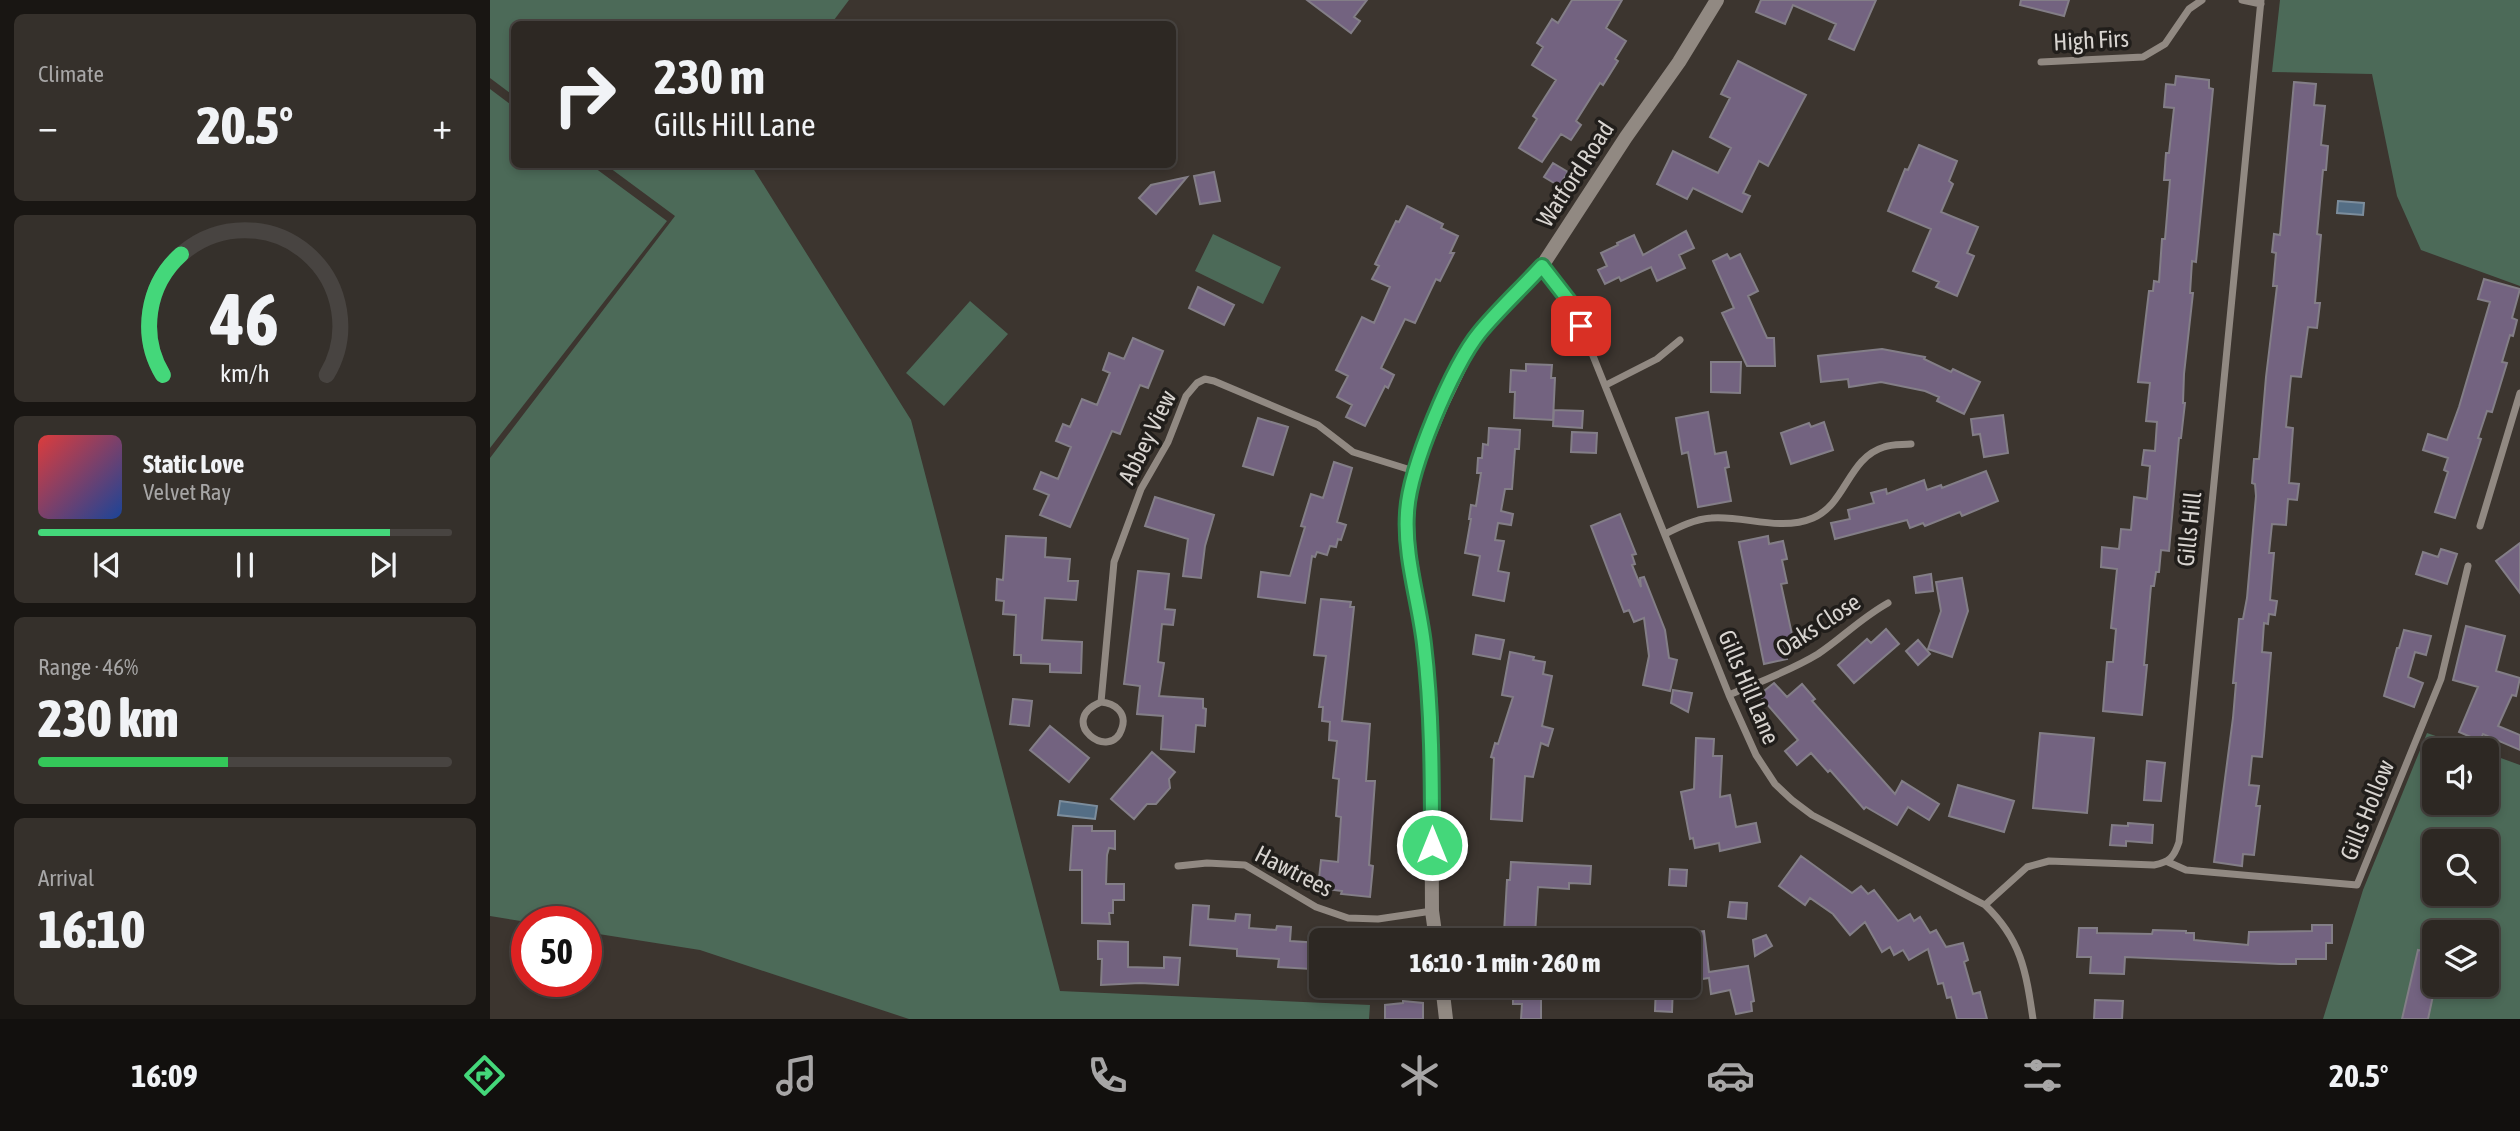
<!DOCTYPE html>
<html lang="en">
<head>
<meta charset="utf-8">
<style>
	body { margin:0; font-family:"Asap Condensed",sans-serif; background:#35302b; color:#f1f3f6; height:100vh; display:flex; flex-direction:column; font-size:26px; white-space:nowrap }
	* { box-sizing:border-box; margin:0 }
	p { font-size:23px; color:#a7a6a6 }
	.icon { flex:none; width:38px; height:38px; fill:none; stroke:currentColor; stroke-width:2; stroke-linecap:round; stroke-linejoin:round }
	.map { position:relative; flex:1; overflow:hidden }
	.drawer { display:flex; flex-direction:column; gap:14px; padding:14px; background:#191613; width:490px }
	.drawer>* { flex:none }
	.guide { position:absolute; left:21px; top:21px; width:665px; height:147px; border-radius:10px; box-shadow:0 4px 10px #0003,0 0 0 2px #484441; background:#2d2823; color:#f1f3f6; overflow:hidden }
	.controls { position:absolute; left:1932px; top:738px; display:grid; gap:14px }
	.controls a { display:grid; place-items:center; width:77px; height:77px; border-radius:10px; background:#2d2823; box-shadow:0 4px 10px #0003,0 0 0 2px #484441; font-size:35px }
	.speed { position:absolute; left:21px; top:906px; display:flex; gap:14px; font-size:35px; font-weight:700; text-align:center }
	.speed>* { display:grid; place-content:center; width:91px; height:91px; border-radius:50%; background:#2d2823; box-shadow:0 4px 10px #0003,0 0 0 2px #484441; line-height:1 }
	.speed .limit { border:10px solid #d22; background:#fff; color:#111 }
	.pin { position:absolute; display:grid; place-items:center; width:60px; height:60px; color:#fff; margin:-30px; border-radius:14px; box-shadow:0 4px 10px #0006 }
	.me { position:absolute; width:77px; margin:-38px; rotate:0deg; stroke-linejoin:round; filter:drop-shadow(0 0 5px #0008) }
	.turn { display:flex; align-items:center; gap:24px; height:147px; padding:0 28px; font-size:32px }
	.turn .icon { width:91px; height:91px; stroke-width:2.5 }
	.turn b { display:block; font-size:49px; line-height:60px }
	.big { font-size:52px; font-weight:800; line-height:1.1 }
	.drawer .tile { flex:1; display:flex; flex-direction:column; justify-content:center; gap:10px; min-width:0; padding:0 24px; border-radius:10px; background:#35302b }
	.drawer .dial { align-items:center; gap:0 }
	.dial svg { height:182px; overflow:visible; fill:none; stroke:#484441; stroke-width:7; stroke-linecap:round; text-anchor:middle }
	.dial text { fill:#f1f3f6; stroke:none }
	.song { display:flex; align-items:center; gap:21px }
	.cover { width:84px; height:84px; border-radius:10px; background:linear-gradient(135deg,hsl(0 70% 55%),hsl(220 70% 35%)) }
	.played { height:7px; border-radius:4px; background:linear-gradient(90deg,#44d77a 85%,#484441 85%) }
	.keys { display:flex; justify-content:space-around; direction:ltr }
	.heat { display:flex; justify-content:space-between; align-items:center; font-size:38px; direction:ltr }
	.charge { height:10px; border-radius:5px; background:linear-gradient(90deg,#34c759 46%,#484441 0) }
	.trip { position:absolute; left:819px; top:928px; width:392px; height:70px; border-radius:10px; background:#2d2823; box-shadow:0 4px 10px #0003,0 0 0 2px #484441; font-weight:800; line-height:70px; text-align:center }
	.dock { display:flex; height:112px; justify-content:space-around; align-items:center; background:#12100e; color:#a7a6a6 }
	.dock .icon { width:49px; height:49px }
	.dock .current { color:#44d77a }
	.dock b { font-size:32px; color:#f1f3f6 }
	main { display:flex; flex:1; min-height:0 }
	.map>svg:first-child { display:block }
	.green { fill:#4c6a58; fill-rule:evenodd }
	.water { fill:#546e85; stroke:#7c8d9c; stroke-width:2 }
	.building { fill:#736380; stroke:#837e87; stroke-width:2 }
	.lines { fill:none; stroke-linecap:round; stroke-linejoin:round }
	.minor { stroke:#918982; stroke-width:7 }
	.secondary { stroke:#918982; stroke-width:14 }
	.route-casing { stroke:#2c8c4f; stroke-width:18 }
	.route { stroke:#44d77a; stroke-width:12 }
	.labels { text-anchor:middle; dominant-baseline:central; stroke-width:7; stroke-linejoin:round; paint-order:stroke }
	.street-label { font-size:24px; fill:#d8d4d0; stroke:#211e1b }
</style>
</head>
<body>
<main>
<section class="drawer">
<div class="tile"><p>Climate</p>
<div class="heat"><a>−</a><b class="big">20.5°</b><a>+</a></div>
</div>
<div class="tile dial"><svg viewBox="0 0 100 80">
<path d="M14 69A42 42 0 1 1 86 69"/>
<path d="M14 69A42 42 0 0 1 22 16" stroke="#44d77a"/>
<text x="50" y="56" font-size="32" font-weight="700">46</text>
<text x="50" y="72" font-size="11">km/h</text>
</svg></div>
<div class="tile">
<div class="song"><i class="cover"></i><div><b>Static Love</b><p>Velvet Ray</p></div></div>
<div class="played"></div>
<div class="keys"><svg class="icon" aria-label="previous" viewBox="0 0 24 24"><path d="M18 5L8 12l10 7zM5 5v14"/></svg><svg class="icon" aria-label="pause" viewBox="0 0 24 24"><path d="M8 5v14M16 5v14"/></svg><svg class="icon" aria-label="next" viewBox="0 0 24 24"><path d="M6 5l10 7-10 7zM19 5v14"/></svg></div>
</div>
<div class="tile"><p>Range · 46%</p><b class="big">230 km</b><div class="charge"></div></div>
<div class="tile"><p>Arrival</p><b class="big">16:10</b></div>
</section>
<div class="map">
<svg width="2030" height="1019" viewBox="0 0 2030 1019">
	<rect width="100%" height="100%" fill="#3c352f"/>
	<!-- green -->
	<path class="green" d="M0,0H359L341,24H24V96L0,78Z
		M1790,0H2030V286L1931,250L1907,196L1882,74L1782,72Z
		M0,89L24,107V164L101,165L177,221L0,448Z
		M116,165H261L421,420L570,991L880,1005L879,1019H419L210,950L96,932V922H37L0,916V458L185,216Z
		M723,234L791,267L773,304L705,271Z
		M480,301L518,334L454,406L416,373Z
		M1937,733L1989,751H1944V803H1997V753L2030,765V1019H1833L1873,890ZM1944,842H1997V894H1944ZM1944,933H1997V985H1944Z"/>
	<!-- water -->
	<path class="water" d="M1848,201L1874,203L1873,215L1847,213Z
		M570,801L607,806L605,819L568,815Z"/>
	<!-- building -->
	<path class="building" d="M817,0H877L864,17L870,21L861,33Z
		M1082,0H1132L1116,28L1136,41L1125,59L1128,61L1113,85L1110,83L1086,121L1091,125L1081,140L1071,134L1052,162L1029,148L1047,119L1043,116L1066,80L1042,65L1053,47L1047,43L1062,19L1068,23Z
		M1271,0H1386L1364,50L1339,39L1346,24L1303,5L1295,24L1266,12Z
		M1531,0H1579L1574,16L1530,5Z
		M1248,61L1316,95L1278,166L1269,161L1253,193L1260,196L1252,212L1203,188L1197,199L1167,184L1183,151L1228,173L1241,148L1220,137L1240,98L1231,94Z
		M1686,76L1719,80V88L1723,89L1706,262L1702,261L1700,293H1703L1694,374L1693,403H1695L1691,438H1689L1679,551L1671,550L1669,572H1666L1664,586H1661L1654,665H1657L1652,715L1613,711L1617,662H1623L1626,629L1621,628L1627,569L1611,567L1612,547L1629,549L1631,529L1641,530L1644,497L1657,499L1660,466L1652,465L1654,450L1665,451L1667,422L1656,421L1660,383L1648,382L1659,291H1663L1664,281L1669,282L1672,239H1675L1680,180H1674L1676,153H1679L1684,108L1674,107L1676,84L1685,85Z
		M1804,82L1826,84L1824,105L1835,106L1831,145L1838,146L1836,170H1833L1827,234L1831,235L1825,303H1830L1827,328L1818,327L1811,377L1801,376L1796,427L1803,428L1799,483L1809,484L1807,500L1798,499L1796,525L1782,524L1779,553H1784L1780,600L1787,601L1785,615L1779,614L1778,624L1774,623L1772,652L1781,653L1774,736L1772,757L1762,756L1759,785L1769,786L1766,806H1770L1764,855L1753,854L1752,866L1724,862L1743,718L1746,683H1743L1749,619H1753L1757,598L1766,496L1765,484L1762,483L1764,459H1769L1776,377L1787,286H1783L1786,253L1782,252L1784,234L1790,235Z
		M1429,145L1467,161L1459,181L1463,184L1451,212L1488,227L1477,253L1484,256L1467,296L1446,287L1449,282L1423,271L1441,229L1398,211L1415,169L1418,170Z
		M1063,163L1078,172L1069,186L1054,177Z
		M724,172L730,201L710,204L704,176Z
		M697,177L666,214L649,198L661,185Z
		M917,206L953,224L951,228L968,236L960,253H964L950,281L946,279L925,323L915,319L891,368L904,375L898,388L895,386L875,426L856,417L862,405L847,397L858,376L846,370L872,317L884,323L900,287L882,279L889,266L885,264L906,221L909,222Z
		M1196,231L1204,248L1189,255L1195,268L1167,281L1161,267L1131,281L1129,277L1115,284L1108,270L1117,266L1111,253L1128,245L1127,243L1144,235L1153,255Z
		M1237,254L1240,259L1250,254L1268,291L1258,296L1277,338H1284L1285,366H1257L1232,313L1244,308L1223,261Z
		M1994,279L2030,289L2022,318L2027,320L2023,336L2020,335L2012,362L2017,363L2002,412L1997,411L1988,438L1991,439L1965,518L1945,512L1958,472L1954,470L1958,458L1933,450L1938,434L1957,440L1969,407L2000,302L1988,299Z
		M708,287L744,305L734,325L699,308Z
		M643,338L673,351L658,388L650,385L630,434L622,431L580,527L550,515L559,495L544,489L551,472L568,479L581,447L566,441L573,424L580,427L592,399L607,405L620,373L613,370L619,353L634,359Z
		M1392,349L1435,357L1434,359L1461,372L1463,369L1490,382L1474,414L1447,401L1449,397L1435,391L1391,382L1359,387L1358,379L1331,382L1328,356Z
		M1221,362H1251L1250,393L1221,392Z
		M1036,364L1062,365L1061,378H1065L1063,420L1024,418L1025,392H1020L1021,370L1036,371Z
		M1064,410L1093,411L1092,428L1063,426Z
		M1218,412L1225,454L1236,452L1239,467L1235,468L1241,501L1208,507L1198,452L1192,454L1186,418Z
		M1513,415L1518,453L1494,457L1490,434L1483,435L1481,419Z
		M768,418L798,427L783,475L753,466Z
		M1334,422L1343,450L1301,464L1291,433L1319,423L1321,427Z
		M999,428L1030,430L1029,449H1025L1022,489H1015L1011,511L1023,514L1021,525L1008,523L1005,540L1014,541L1008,571L1019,573L1014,601L983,595L990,556L975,553L981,519H979L981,505L986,506L991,473H987L988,458H992L993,444L998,445Z
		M1082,432L1107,433L1106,453L1081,452Z
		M844,462L862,468L847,522L856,525L851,540L848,539L846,547L840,546L837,555L827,552L825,557L822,556L815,603L768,597L771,572L800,576L815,527L811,526L821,494L833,498Z
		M1496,471L1508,501L1472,516L1470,512L1435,526L1433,523L1420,528L1417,520L1345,539L1341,523L1360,519L1358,510L1384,503L1381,493L1396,489L1397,494L1434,480L1437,490L1451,485L1452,488Z
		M665,497L724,515L715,546L711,578L693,576L698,539L655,526Z
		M1130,514L1146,554L1142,555L1145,564L1142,565L1151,587L1150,578L1154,577L1175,630L1179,658L1187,660L1180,691L1153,685L1159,656L1154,618L1144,622L1139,610L1134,612L1101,526Z
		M516,536L556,538L555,557L580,559L578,581H588L586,600L555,598L552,640L592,642L591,673L560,672V664L531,663V655H524L526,615L513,614L514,601L506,600L507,579L513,580Z
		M1278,536L1279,544L1293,541L1297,559L1292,560L1297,583L1291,584L1303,639L1294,641L1297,659L1274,664L1249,542Z
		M2030,543V593L2006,561Z
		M1951,549L1967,554L1957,584L1926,574L1933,552L1948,557Z
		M648,571L679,574L675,609L685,610L683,625L672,624L668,662L674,663L669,696L713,699V708L716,709L715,726L706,725L704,752L671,749L673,716L647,714L650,686L634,684Z
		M1441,574L1443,591L1426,593L1424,577Z
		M1472,578L1478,611L1462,657L1438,649L1451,611L1446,582Z
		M831,599L861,602L860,607H864L852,721L880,724L876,781H885L879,865L883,866L880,897L851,894L852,891L828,888L831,860L848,862L851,817L846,816L849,779L843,778L847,741L839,740L840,722L832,721L833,707H829L836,656L824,655Z
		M1976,626L2015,636L2006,671L2030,678L2026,696L2022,695L2008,726L2030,735V750L1993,734L1990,741L1969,732L1988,687L1963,680Z
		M1396,629L1409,644L1364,683L1348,665L1377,639L1381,643Z
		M1914,630L1941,636L1936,655L1925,652L1918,677L1933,683L1924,707L1894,696L1907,648H1909Z
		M986,635L1014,640L1010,659L983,654Z
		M1428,640L1440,654L1428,665L1416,651Z
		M1020,652L1044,657L1043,660L1055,662L1053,674L1062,676L1052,726L1063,729L1058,746L1051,743L1043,777L1035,776L1032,821L1001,819L1004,758L1001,757L1005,743L1008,744L1023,697L1012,695Z
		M1284,683L1297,697L1312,684L1325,699L1322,701L1405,794L1412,781L1449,804L1439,820L1418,807L1407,825L1376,807L1374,809L1340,770L1338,772L1321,753L1307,765L1295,751L1308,740L1269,695Z
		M1183,690L1202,693L1198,712L1181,703Z
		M523,699L542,701L539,726L520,724Z
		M560,726L599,758L579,782L540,750Z
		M1550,733L1604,738L1597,813L1543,808Z
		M1206,738L1224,739L1223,756H1232L1230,797L1240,795L1246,827L1266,823L1270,842L1230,851L1229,843L1205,848L1203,838L1200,839L1191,792L1204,789Z
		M662,752L685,772L679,779L680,788L666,804H657L644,819L621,799Z
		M1657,761L1675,763L1671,801L1654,800Z
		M1468,785L1524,801L1514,832L1459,816Z
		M1638,823L1663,825L1662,843L1636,841V846L1620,845L1622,825L1638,826Z
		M583,826H602V831H625V849L619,848L617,855L616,884H634V900H623V913H619L620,924L592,923V870H580Z
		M1311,856L1362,893L1371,886L1378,894L1384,890L1408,921L1420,914L1424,921L1430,917L1440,933L1446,930L1456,947L1473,943L1478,960L1474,962L1483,994L1490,992L1497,1019H1467L1461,997L1457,998L1453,983L1448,984L1438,949L1419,960L1413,950L1404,955L1400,947L1392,952L1375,922L1360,935L1343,914L1320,898L1315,905L1289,886Z
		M1021,862L1101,866L1100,884L1079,883V889L1048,887L1045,934H1036V940H1019V933H1014L1017,880H1020Z
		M1180,869L1197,870L1196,886L1179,885Z
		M1240,902L1257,903L1256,919L1238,917Z
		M703,905L719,906L718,919L745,921L746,914L760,915L759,928L786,930L787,926L801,927L800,941L831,943V957H822L821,969L788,967L789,959L747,956V949L700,945Z
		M1822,925H1842V943H1836V959H1806V964H1790L1635,957L1634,974L1600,973L1601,957H1587L1589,928H1607V933L1662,934L1663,930L1696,931V933H1704V940L1758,945L1759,932L1822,931Z
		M1214,931L1219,972L1258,966L1264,1001L1261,1002L1262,1011L1246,1014L1240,990L1221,994L1219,978L1199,981V933Z
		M1276,935L1282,946L1265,956L1263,940Z
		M608,941L638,942V967L674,968V957L690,958L688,985L650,983L611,985L612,959H608Z
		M1928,950L1944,953V991L1938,1019H1912Z
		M1027,985H1051V1019H1031L1032,1004H1023V989H1027Z
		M1166,985H1183L1182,1012L1165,1011Z
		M1605,1000L1633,1001L1632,1019H1604Z
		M913,1001L933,1003V1019H895V1005L913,1003Z"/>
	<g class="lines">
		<!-- minor -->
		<path class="minor" d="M1752,0L1771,4
			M1551,62L1653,57L1675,44L1699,9L1712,0
			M1052,266L1083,306L1239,695L1266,755L1285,784L1302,800L1322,815L1495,905C1531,939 1536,971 1543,1019
			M1116,385L1167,359L1190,340
			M1990,526L2030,393
			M1175,534C1189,527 1205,519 1221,518C1254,515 1290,532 1323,518C1356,504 1358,458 1394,447C1402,444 1413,445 1421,444
			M1239,695C1269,682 1300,671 1328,654C1352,638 1371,618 1398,603
			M611,702C565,721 621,764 632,728C637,713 625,703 611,702L624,562L651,489L678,442L696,396L707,383L715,379L724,381L828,425L863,452L924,471
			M1678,862L1696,870L1867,885L1951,679L1978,566
			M688,866L717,863L755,865L826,907L858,918L888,919L942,911
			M1495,905L1537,867L1559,861L1664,865C1680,862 1684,857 1689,842L1771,0"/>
		<!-- secondary -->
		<path class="secondary" d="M946,940L942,911L941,706L934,641L917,536V510L924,471L951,406L978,350L989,333L1052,266L1136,137L1189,62L1227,0
			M952,985L956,1019"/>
	</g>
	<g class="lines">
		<!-- route casing -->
		<g class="route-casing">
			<path id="route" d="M942,845C942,778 942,711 934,644C929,601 914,556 917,513C919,469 962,366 990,332C1009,309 1032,288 1052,266L1083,306L1091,326"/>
		</g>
		<!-- route -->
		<use href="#route" class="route"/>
	</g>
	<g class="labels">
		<!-- street labels -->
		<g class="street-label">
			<text transform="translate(1601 40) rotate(-3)">High Firs</text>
			<text transform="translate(1085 174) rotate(-57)">Watford Road</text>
			<text transform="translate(657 437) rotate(-64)">Abbey View</text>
			<text transform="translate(1699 529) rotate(-84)">Gills Hill</text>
			<text transform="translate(1328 625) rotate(-33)">Oaks Close</text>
			<text transform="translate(1259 687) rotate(67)">Gills Hill Lane</text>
			<text transform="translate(1877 810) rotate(-68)">Gills Hollow</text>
			<text transform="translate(804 871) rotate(27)">Hawtrees</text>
		</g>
	</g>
</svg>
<div class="controls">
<a><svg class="icon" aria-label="sound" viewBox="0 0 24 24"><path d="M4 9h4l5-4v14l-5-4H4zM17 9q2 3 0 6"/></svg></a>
<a><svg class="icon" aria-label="search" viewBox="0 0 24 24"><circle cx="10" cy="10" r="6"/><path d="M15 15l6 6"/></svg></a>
<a><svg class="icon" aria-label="layers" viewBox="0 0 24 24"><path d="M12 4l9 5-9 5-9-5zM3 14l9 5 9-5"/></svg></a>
</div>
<div class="speed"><div class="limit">50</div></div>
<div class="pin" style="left:1091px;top:326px;background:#d93025"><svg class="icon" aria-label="arrive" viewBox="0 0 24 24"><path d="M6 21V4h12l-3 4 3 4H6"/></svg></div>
<svg class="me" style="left:942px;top:845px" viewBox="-20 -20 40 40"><circle r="17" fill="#44d77a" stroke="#fff" stroke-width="3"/><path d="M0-11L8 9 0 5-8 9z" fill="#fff"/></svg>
<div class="trip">16:10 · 1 min · 260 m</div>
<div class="guide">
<div class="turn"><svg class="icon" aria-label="right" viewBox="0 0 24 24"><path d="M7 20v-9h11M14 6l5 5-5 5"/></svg><div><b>230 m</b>Gills Hill Lane</div></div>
</div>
</div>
</main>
<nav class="dock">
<b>16:09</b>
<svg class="icon current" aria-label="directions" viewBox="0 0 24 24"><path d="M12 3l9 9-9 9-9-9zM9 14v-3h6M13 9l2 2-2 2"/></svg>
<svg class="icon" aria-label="music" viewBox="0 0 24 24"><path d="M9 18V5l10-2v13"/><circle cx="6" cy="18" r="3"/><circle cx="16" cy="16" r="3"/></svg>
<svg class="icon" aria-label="phone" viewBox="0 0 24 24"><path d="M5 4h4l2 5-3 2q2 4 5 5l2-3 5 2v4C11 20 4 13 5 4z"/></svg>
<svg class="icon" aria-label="climate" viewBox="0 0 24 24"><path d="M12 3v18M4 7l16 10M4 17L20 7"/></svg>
<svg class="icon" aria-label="car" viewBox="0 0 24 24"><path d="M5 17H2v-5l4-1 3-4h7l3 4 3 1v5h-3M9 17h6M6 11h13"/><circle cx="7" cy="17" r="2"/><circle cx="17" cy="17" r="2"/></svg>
<svg class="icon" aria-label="filters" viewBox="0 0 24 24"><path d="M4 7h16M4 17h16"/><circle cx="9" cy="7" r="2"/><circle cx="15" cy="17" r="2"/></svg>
<b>20.5°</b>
</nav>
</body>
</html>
